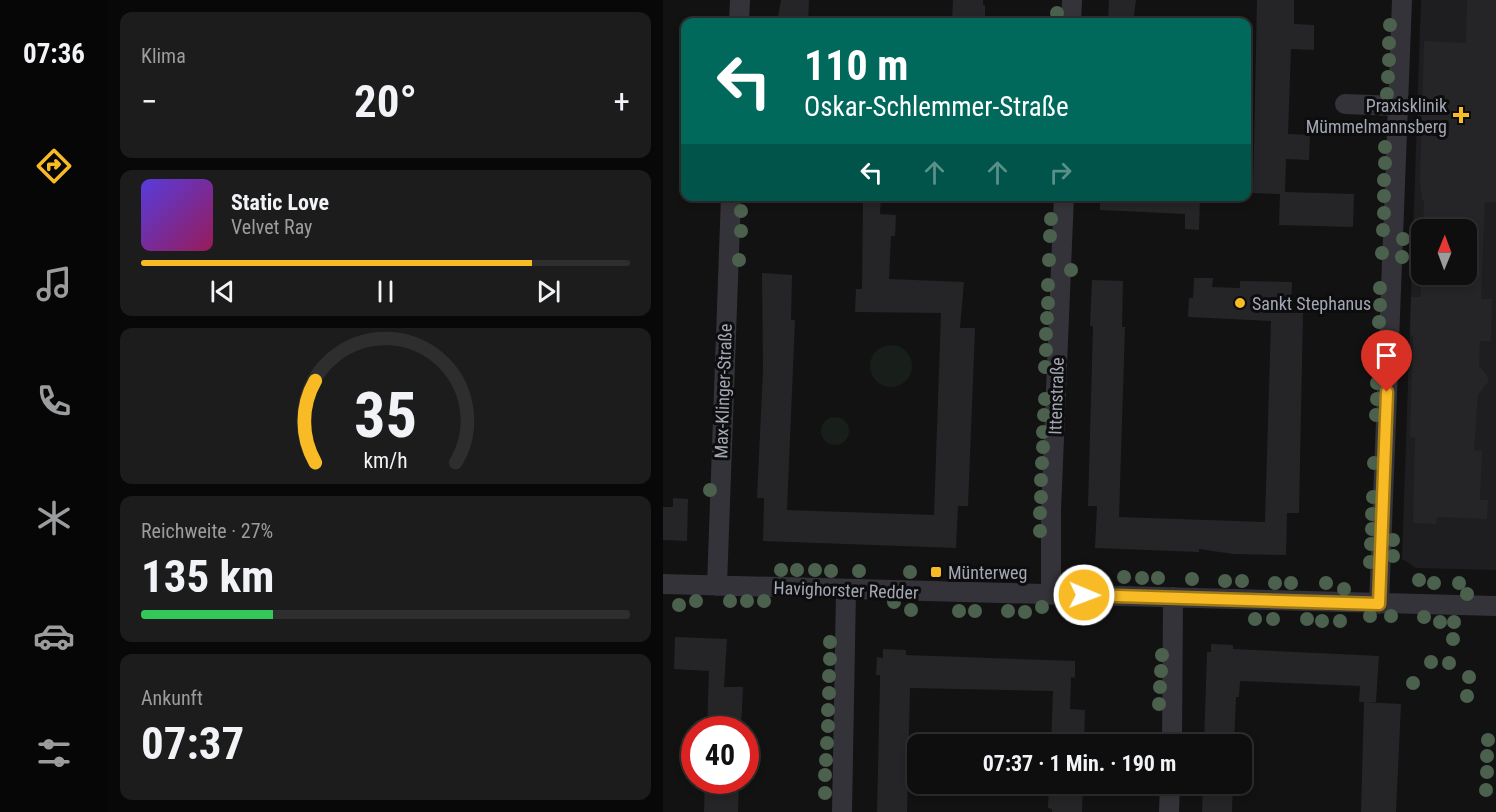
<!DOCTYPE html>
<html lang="de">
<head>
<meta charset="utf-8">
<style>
	body { margin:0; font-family:"Roboto Condensed",sans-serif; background:#1c1c1c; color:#f1f3f6; height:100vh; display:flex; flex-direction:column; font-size:22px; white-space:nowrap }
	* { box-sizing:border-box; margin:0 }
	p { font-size:20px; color:#9b9c9e }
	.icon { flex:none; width:33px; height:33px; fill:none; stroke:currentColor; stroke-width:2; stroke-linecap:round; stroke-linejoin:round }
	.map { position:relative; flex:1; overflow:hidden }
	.drawer { display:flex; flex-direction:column; gap:12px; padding:12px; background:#080808; width:555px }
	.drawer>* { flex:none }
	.banner { position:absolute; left:18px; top:18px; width:570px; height:183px; border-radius:12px; box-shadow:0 3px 9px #0003,0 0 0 2px #2e2e2e; background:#00695c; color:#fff; overflow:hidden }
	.needle { width:39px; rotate:1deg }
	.controls { position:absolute; left:748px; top:219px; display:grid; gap:12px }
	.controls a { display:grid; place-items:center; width:66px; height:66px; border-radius:12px; background:#0e0e0e; box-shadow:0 3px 9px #0003,0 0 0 2px #2e2e2e; font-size:30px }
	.speed { position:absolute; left:18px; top:716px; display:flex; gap:12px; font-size:30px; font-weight:700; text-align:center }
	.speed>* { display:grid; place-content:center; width:78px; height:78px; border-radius:50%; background:#0e0e0e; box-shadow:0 3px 9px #0003,0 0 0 2px #2e2e2e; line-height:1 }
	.speed .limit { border:9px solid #d22; background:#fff; color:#111 }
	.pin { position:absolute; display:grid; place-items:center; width:51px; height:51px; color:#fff; margin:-62px -26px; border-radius:50% 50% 50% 0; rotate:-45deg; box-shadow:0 0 6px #0007 }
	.pin .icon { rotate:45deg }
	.me { position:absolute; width:66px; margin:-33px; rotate:91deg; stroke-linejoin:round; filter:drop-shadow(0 0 4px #0008) }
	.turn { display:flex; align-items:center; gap:21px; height:126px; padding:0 24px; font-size:27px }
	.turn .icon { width:78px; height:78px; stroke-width:2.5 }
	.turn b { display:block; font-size:42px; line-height:51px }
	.lanes { display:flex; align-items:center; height:57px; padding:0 24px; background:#0003; justify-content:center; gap:30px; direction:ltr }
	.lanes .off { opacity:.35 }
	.big { font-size:45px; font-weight:700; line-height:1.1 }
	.drawer .tile { flex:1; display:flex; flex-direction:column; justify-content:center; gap:9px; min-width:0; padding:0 21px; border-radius:12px; background:#1c1c1c }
	.drawer .dial { align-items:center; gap:0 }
	.dial svg { height:156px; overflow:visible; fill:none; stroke:#2e2e2e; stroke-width:7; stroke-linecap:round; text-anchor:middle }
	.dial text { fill:#f1f3f6; stroke:none }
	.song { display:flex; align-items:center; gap:18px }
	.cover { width:72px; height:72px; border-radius:9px; background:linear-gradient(135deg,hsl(250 70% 55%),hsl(330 70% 35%)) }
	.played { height:6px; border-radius:3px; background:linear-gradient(90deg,#f8bb25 80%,#2e2e2e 80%) }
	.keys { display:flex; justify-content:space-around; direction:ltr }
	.heat { display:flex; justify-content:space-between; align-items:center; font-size:33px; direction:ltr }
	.charge { height:9px; border-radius:4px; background:linear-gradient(90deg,#34c759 27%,#2e2e2e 0) }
	.trip { position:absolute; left:244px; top:734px; width:345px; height:60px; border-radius:12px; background:#0e0e0e; box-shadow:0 3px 9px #0003,0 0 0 2px #2e2e2e; font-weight:700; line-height:60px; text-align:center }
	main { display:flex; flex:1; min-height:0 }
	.tab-bar { display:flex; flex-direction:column; width:108px; justify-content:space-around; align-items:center; background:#060606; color:#9b9c9e }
	.tab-bar .icon { width:42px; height:42px }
	.tab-bar .on { color:#f8bb25 }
	.tab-bar b { font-size:27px; color:#f1f3f6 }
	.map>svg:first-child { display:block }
	.built { fill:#1e1e20; fill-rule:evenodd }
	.green { fill:#181e19 }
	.building { fill:#252528 }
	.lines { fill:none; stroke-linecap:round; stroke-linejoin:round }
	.minor { stroke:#333339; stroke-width:20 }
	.tree { fill:#4b614d }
	.route-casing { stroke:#a17a18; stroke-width:15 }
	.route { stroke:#f8bb25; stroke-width:10 }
	.poi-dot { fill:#f8bb25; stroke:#0d0d0e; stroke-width:2 }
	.labels { text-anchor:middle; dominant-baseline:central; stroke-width:6; stroke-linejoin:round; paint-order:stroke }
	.poi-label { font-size:18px; fill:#a3a7b5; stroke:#0d0d0e; text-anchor:start }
	.street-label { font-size:18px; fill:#a3a7b5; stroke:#0d0d0e }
</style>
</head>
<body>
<main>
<nav class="tab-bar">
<b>07:36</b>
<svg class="icon on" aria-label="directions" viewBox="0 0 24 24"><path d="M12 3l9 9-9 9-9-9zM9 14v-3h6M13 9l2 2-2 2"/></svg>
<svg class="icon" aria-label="music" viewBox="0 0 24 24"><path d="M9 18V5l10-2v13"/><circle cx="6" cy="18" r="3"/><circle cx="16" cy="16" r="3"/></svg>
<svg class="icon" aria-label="phone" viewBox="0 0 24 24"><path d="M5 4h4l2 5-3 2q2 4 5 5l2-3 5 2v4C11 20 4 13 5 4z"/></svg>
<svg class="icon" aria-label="climate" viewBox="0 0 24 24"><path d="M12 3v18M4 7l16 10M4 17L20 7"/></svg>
<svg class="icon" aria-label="car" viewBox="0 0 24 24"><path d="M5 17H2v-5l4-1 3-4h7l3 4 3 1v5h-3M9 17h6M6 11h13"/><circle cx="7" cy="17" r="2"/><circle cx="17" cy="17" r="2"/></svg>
<svg class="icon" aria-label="filters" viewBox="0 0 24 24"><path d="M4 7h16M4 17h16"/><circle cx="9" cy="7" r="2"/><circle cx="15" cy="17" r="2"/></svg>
</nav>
<section class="drawer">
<div class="tile"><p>Klima</p>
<div class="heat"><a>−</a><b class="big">20°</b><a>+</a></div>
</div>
<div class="tile">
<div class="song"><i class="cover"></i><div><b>Static Love</b><p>Velvet Ray</p></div></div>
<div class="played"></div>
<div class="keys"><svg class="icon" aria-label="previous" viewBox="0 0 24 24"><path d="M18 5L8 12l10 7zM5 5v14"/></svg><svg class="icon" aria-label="pause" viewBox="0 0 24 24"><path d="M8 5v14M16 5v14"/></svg><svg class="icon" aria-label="next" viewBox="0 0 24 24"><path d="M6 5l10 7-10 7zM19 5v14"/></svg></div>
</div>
<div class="tile dial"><svg viewBox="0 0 100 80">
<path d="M14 69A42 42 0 1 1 86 69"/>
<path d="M14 69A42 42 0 0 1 14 27" stroke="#f8bb25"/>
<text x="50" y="56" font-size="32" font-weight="700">35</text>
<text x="50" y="72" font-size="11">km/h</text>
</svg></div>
<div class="tile"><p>Reichweite · 27%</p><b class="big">135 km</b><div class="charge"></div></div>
<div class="tile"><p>Ankunft</p><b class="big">07:37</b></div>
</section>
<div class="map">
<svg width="833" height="812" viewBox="0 0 833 812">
	<rect width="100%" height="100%" fill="#121213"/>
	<!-- built -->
	<path class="built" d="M758,0H833V570L753,568L739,559ZM759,230H804V274H759Z"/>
	<!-- green -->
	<path class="green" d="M207 366a21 21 0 1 1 42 0a21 21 0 1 1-42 0Z
		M158 431a14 14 0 1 1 28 0a14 14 0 1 1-28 0Z"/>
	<!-- building -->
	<path class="building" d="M118,0H146L145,22H114Z
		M290,0H320V5H322V22H289Z
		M446,0H473L470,22H445Z
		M594,0H631V24L651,25V50L628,49L625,134L647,135L646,160L623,159L622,192L691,194L690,227L616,225L617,194L590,193Z
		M804,0H833V202H822L818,299H829L828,341H817L816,366L825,377V382L815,395L811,450L819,451L817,500H825L824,519L774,517L773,524L750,523L752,438L747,437L750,336L747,335L748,297H758V274H804V230H760L761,200H759L757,181L761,41L803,43Z
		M200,196H218L217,214L233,215L232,236H228L226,279L301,282L297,328H312L305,506H295L293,548L100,541L101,498H94L100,370L99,273L129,275L128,320H132L124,510L271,515L278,313L192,312L193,289H199Z
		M437,196H537L536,230L522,229V214L437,210Z
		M531,278H550L549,287L577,288V281L629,282L628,313H640L636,513H624L623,555L570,554L536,549V552L432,548L434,506H425L430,326H427L429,280L460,281L459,327H462L456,517L602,522L608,321L525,317L526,298H530Z
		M10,498L25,499L24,541L0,540V507H10Z
		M12,637L64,639L61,687H80L78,729H44L46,671L11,669Z
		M548,644L570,645V649L716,656L713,702H696L697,686L577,681L576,697H573L571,744H541L544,652H548Z
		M220,649L243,650V655L412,661V678L408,677L407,709L422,710L421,744H388L390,691L247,688L244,812H214L217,682V675H213L214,657L220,658Z
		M701,702L738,704L733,812H698Z
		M42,780H76L75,812H41Z
		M390,783H420L419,812H389V809L385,808L386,786H390Z
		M540,783H570L569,812H539Z"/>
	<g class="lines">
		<!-- minor -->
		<path class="minor" d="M76,22L77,0
			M408,22L409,0
			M682,104L735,106
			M0,584L833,606
			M54,586L68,196
			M388,595V511L401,196
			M716,604L739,0
			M509,744L510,597
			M179,812L183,590
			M506,812L507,783"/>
	</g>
	<!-- trees -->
	<g class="tree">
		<circle cx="394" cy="13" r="7"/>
		<circle cx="727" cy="25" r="7"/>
		<circle cx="726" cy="43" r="7"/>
		<circle cx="726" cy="60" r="7"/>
		<circle cx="725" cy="77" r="7"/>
		<circle cx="724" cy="94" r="7"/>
		<circle cx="723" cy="128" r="7"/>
		<circle cx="722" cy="147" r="7"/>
		<circle cx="722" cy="163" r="7"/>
		<circle cx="721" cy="180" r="7"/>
		<circle cx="721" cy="196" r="7"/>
		<circle cx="78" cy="211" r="7"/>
		<circle cx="721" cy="213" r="7"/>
		<circle cx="388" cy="219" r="7"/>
		<circle cx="720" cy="230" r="7"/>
		<circle cx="78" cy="231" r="7"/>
		<circle cx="387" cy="236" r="7"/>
		<circle cx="740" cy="239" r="7"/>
		<circle cx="719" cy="253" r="7"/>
		<circle cx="739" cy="257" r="7"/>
		<circle cx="76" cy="260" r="7"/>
		<circle cx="386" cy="260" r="7"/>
		<circle cx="408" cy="270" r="7"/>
		<circle cx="385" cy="285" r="7"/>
		<circle cx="717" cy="288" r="7"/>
		<circle cx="385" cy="303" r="7"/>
		<circle cx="717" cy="305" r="7"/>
		<circle cx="384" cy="318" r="7"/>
		<circle cx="716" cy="322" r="7"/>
		<circle cx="383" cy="334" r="7"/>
		<circle cx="383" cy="350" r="7"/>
		<circle cx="715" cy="366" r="7"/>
		<circle cx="382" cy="367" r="7"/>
		<circle cx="714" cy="383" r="7"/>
		<circle cx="382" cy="399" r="7"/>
		<circle cx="714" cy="399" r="7"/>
		<circle cx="381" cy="415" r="7"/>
		<circle cx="713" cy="415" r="7"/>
		<circle cx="380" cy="432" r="7"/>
		<circle cx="380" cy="447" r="7"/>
		<circle cx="379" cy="463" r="7"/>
		<circle cx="711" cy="463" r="7"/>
		<circle cx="378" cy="480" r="7"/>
		<circle cx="47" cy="490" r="7"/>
		<circle cx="378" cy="497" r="7"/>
		<circle cx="710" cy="497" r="7"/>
		<circle cx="377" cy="513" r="7"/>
		<circle cx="709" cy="514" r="7"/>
		<circle cx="709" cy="529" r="7"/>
		<circle cx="377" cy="531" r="7"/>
		<circle cx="730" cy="540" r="7"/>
		<circle cx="708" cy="544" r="7"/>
		<circle cx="730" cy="556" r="7"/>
		<circle cx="707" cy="562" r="7"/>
		<circle cx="118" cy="570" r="7"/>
		<circle cx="134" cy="570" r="7"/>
		<circle cx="152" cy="570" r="7"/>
		<circle cx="168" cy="571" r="7"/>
		<circle cx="196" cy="571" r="7"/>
		<circle cx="247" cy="572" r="7"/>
		<circle cx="328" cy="574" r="7"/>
		<circle cx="461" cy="577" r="7"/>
		<circle cx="479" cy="578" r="7"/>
		<circle cx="495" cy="578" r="7"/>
		<circle cx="529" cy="579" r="7"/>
		<circle cx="756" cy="580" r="7"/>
		<circle cx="562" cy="581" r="7"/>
		<circle cx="579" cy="581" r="7"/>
		<circle cx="612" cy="583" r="7"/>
		<circle cx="628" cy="583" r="7"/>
		<circle cx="663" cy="583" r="7"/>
		<circle cx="771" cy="583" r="7"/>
		<circle cx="796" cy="583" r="7"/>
		<circle cx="681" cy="589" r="7"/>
		<circle cx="804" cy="594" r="7"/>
		<circle cx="33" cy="601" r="7"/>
		<circle cx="67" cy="601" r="7"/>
		<circle cx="84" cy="601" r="7"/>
		<circle cx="101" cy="601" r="7"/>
		<circle cx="231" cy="602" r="7"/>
		<circle cx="16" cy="605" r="7"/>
		<circle cx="379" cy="607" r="7"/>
		<circle cx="412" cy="607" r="7"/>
		<circle cx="431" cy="608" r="7"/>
		<circle cx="248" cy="610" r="7"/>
		<circle cx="296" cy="611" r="7"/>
		<circle cx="312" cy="611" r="7"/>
		<circle cx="345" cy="611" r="7"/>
		<circle cx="362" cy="612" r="7"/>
		<circle cx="707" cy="616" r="7"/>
		<circle cx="728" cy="616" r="7"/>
		<circle cx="761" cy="617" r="7"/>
		<circle cx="592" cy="619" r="7"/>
		<circle cx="610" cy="619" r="7"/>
		<circle cx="644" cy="619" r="7"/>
		<circle cx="659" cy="621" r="7"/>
		<circle cx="677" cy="621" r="7"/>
		<circle cx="777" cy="622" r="7"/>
		<circle cx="791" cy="622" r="7"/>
		<circle cx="790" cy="639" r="7"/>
		<circle cx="167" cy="642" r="7"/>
		<circle cx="499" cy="655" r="7"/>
		<circle cx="167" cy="659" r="7"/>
		<circle cx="768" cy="662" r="7"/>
		<circle cx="786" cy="663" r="7"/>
		<circle cx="498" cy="671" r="7"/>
		<circle cx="166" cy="676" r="7"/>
		<circle cx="806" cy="677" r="7"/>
		<circle cx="750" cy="683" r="7"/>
		<circle cx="497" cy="687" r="7"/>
		<circle cx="166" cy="693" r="7"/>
		<circle cx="804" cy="696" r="7"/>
		<circle cx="496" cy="704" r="7"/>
		<circle cx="165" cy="710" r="7"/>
		<circle cx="165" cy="726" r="7"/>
		<circle cx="825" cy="740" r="7"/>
		<circle cx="164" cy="743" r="7"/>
		<circle cx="824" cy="756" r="7"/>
		<circle cx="163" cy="760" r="7"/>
		<circle cx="824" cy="772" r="7"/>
		<circle cx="162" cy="775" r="7"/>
		<circle cx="823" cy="790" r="7"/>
		<circle cx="162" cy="793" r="7"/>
	</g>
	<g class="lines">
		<!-- route casing -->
		<g class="route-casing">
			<path id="route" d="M421,595L716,604L724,392"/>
		</g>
		<!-- route -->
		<use href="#route" class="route"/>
	</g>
	<!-- markers -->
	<g class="poi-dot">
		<path d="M795 106h6v6h6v6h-6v6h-6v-6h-6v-6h6z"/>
		<circle cx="577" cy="303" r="6"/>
		<rect x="267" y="566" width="12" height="12" rx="3"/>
	</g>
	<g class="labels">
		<!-- poi labels -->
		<g class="poi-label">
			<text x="784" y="105" text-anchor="end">Praxisklinik<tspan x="784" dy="21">Mümmelmannsberg</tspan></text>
			<text x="589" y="303">Sankt Stephanus</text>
			<text x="285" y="572">Münterweg</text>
		</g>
		<!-- street labels -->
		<g class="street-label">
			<text transform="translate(60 391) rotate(-88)">Max-Klinger-Straße</text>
			<text transform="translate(393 396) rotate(-88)">Ittenstraße</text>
			<text transform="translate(183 590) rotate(2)">Havighorster Redder</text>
		</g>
	</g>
</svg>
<div class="controls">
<a><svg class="needle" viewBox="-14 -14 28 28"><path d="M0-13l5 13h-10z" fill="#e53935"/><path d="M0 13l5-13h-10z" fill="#9b9c9e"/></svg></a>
</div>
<div class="speed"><div class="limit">40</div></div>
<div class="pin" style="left:724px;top:392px;background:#d93025"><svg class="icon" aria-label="arrive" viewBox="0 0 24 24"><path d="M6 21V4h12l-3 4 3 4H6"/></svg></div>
<svg class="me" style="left:421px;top:595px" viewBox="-20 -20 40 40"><circle r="17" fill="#f8bb25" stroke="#fff" stroke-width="3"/><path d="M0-11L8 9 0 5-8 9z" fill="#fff"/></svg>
<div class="trip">07:37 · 1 Min. · 190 m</div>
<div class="banner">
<div class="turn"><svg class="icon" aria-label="left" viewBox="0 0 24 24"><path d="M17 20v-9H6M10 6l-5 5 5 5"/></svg><div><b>110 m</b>Oskar-Schlemmer-Straße</div></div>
<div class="lanes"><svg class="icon" aria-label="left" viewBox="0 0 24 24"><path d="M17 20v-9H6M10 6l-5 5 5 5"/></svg><svg class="icon off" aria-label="ahead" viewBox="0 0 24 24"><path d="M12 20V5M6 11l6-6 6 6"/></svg><svg class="icon off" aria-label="ahead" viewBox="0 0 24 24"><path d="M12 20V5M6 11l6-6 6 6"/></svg><svg class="icon off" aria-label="right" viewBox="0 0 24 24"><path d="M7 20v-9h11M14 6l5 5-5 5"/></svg></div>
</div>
</div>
</main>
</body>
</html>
